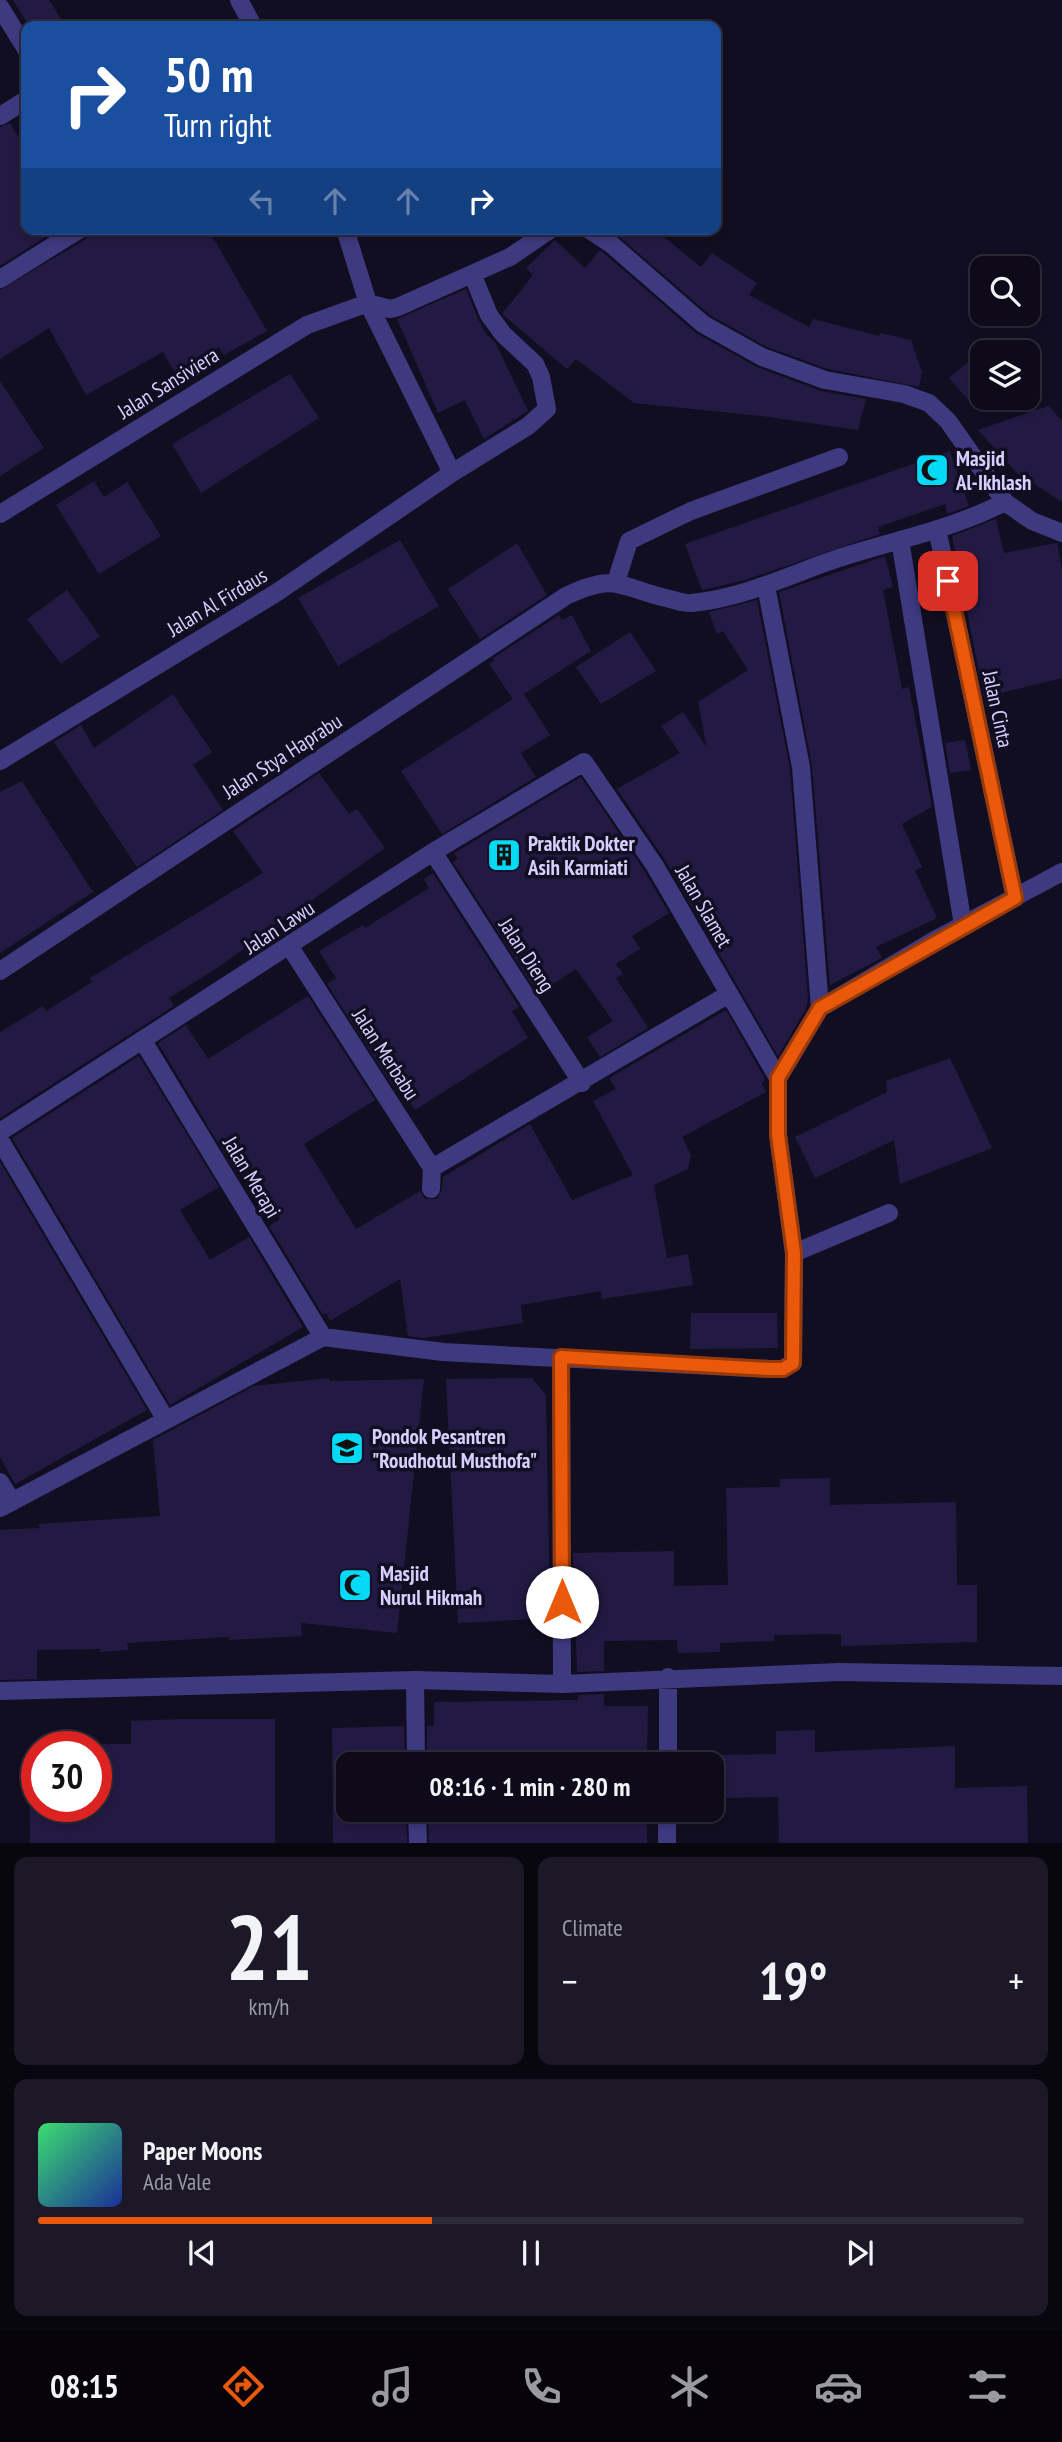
<!DOCTYPE html>
<html lang="en">
<head>
<meta charset="utf-8">
<style>
	body { margin:0; font-family:"PT Sans Narrow",sans-serif; background:#1c1827; color:#f1f3f6; height:100vh; display:flex; flex-direction:column; font-size:26px; white-space:nowrap }
	* { box-sizing:border-box; margin:0 }
	p { font-size:23px; color:#9b9aa2 }
	.icon { flex:none; width:38px; height:38px; fill:none; stroke:currentColor; stroke-width:2; stroke-linecap:round; stroke-linejoin:round }
	.map { position:relative; height:1843px; overflow:hidden }
	.drawer { display:flex; flex-direction:column; gap:14px; padding:14px; background:#08060e; flex:1 }
	.drawer>* { flex:none }
	.hud { position:absolute; left:21px; top:21px; width:700px; height:214px; border-radius:14px; box-shadow:0 4px 10px #0003,0 0 0 2px #2e2b39; background:#1a4fa0; color:#fff; overflow:hidden }
	.tools { position:absolute; left:970px; top:256px; display:grid; gap:14px }
	.tools a { display:grid; place-items:center; width:70px; height:70px; border-radius:14px; background:#0e0a1a; box-shadow:0 4px 10px #0003,0 0 0 2px #2e2b39; font-size:35px }
	.speed { position:absolute; left:21px; top:1731px; display:flex; gap:14px; font-size:35px; font-weight:700; text-align:center }
	.speed>* { display:grid; place-content:center; width:91px; height:91px; border-radius:50%; background:#0e0a1a; box-shadow:0 4px 10px #0003,0 0 0 2px #2e2b39; line-height:1 }
	.speed .limit { border:10px solid #d22; background:#fff; color:#111 }
	.pin { position:absolute; display:grid; place-items:center; width:60px; height:60px; color:#fff; margin:-30px; border-radius:14px; box-shadow:0 4px 10px #0006 }
	.me { position:absolute; width:77px; margin:-38px; rotate:0deg; stroke-linejoin:round; filter:drop-shadow(0 0 5px #0008) }
	.turn { display:flex; align-items:center; gap:24px; height:147px; padding:0 28px; font-size:32px }
	.turn .icon { width:91px; height:91px; stroke-width:2.5 }
	.turn b { display:block; font-size:49px; line-height:60px }
	.lanes { display:flex; align-items:center; height:66px; padding:0 28px; background:#0003; justify-content:center; gap:35px; direction:ltr }
	.lanes .off { opacity:.35 }
	.big { font-size:52px; font-weight:600; line-height:1.1 }
	.drawer .tile { flex:1; display:flex; flex-direction:column; justify-content:center; gap:10px; min-width:0; padding:0 24px; border-radius:14px; background:#1c1827 }
	.drawer .dial { align-items:center; gap:0 }
	.dial b { font-size:91px; line-height:1 }
	.song { display:flex; align-items:center; gap:21px }
	.cover { width:84px; height:84px; border-radius:10px; background:linear-gradient(135deg,hsl(140 70% 55%),hsl(230 70% 35%)) }
	.played { height:7px; border-radius:4px; background:linear-gradient(90deg,#ea580c 40%,#2e2b39 40%) }
	.keys { display:flex; justify-content:space-around; direction:ltr }
	.heat { display:flex; justify-content:space-between; align-items:center; font-size:38px; direction:ltr }
	.drawer .tiles { flex:1; display:grid; gap:14px; grid-template-columns:1fr 1fr }
	.tile:last-child { grid-column:span 2 }
	.trip { position:absolute; left:336px; top:1752px; width:388px; height:70px; border-radius:14px; background:#0e0a1a; box-shadow:0 4px 10px #0003,0 0 0 2px #2e2b39; font-weight:600; line-height:70px; text-align:center }
	.menu { display:flex; height:112px; justify-content:space-around; align-items:center; background:#06040a; color:#9b9aa2 }
	.menu .icon { width:49px; height:49px }
	.menu .selected { color:#ea580c }
	.menu b { font-size:32px; color:#f1f3f6 }
	.map>svg:first-child { display:block }
	.building { fill:#231a43 }
	.lines { fill:none; stroke-linecap:round; stroke-linejoin:round }
	.minor { stroke:#3e3a80; stroke-width:18 }
	.route-casing { stroke:#983908; stroke-width:18 }
	.route { stroke:#ea580c; stroke-width:12 }
	.labels { text-anchor:middle; dominant-baseline:central; stroke-width:7; stroke-linejoin:round; paint-order:stroke }
	.street-label { font-size:21px; fill:#d6d0fe; stroke:#120e22 }
	.poi-label { font-size:21px; font-weight:bold; fill:#d6d0fe; stroke:#120e22; text-anchor:start }
</style>
</head>
<body>
<div class="map">
<svg width="1062" height="1844" viewBox="0 0 1062 1844">
	<rect width="100%" height="100%" fill="#120e22"/>
	<!-- building -->
	<path class="building" d="M13,0H49L65,26H29Z
		M10,123L26,150V229H58L0,266V127Z
		M91,229H208L267,331L224,355L219,347L174,371L163,352L86,395L49,328L0,359V290L86,239Z
		M619,229H654L701,267L712,253L757,283L749,295L809,327L813,319L879,336L880,333L911,340L922,372L919,387L828,369L767,347L710,315L615,233Z
		M555,240L585,268L600,250L696,333L757,367L821,391L866,399L858,430L762,416L634,403L576,359L567,369L502,314L533,275L526,268Z
		M466,289L478,319L486,334L495,342L528,411L484,439L465,400L438,413L397,319Z
		M982,350V397H1025L1036,410L1049,406L1062,421V502L1016,472L978,430L1027,413L969,401L949,378Z
		M290,374L319,418L201,493L172,444Z
		M0,381L44,448L0,476Z
		M950,451L969,506L947,514L945,504L878,527L880,534L745,580L702,590L685,544Z
		M94,481L104,497L127,482L161,536L99,574L56,505Z
		M996,519L1004,553L1057,543L1062,569V678L984,697L952,536Z
		M400,540L439,606L338,666L298,598Z
		M517,543L547,595L480,639L448,589Z
		M885,556L893,587L883,590L902,689L909,687L932,807L902,824L922,867L915,871L937,918L876,947L882,958L830,985L812,766L779,592Z
		M67,590L100,636L61,664L27,619Z
		M757,600L790,769L808,999L806,1009L778,1056L665,860L617,789L680,753L661,726L683,712L707,748L698,702L748,670L723,631L717,634L709,612Z
		M559,615L562,620L572,615L591,651L524,694L550,735L521,753L536,777L442,834L401,771L513,699L489,664L494,661L493,658Z
		M630,632L656,671L601,704L576,667Z
		M173,694L212,752L193,765L223,810L137,867L54,742L81,725L94,748Z
		M965,740L971,770L950,773L945,743Z
		M319,773L349,814L357,809L385,848L217,968L169,998L174,1006L0,1118V1032L43,1006L46,1011L92,982L90,978L263,873L233,831Z
		M581,777L645,872L669,913L632,936L640,949L616,964L623,974L616,978L648,1028L600,1057L587,1037L613,1021L576,969L538,994L453,862L458,859L454,853Z
		M22,781L93,892L0,953V792Z
		M433,873L519,1007L512,1011L528,1038L415,1110L398,1085L394,1088L327,984L336,978L319,951L363,925L365,928L429,888L424,879Z
		M308,996L375,1100L304,1144L356,1229L420,1191L425,1199H437L442,1190L443,1177L530,1124L572,1200L633,1175L593,1101L616,1089L609,1078L726,1010L765,1079L762,1084L766,1092L682,1137L691,1155L688,1169L654,1185L667,1258L688,1254L693,1285L602,1299L601,1291L521,1305L523,1323L423,1338L408,1336L400,1279L330,1321L326,1313L323,1315L269,1226L280,1219L249,1169L238,1176L158,1043L186,1025L208,1059Z
		M139,1056L219,1187L180,1210L210,1260L249,1237L303,1327L170,1405L12,1138Z
		M950,1058L992,1148L900,1184L894,1140L815,1178L795,1137L887,1092L886,1081Z
		M0,1162L147,1410L15,1484L0,1457Z
		M691,1313H777L778,1348L690,1349Z
		M329,1378V1381L424,1379L397,1633L301,1623L302,1636L229,1640V1637L127,1643L128,1650L100,1652V1649L37,1650V1679L0,1680V1530L40,1528L38,1524L160,1516L153,1440L254,1386Z
		M532,1378L546,1395L550,1618L458,1623L446,1379Z
		M830,1478V1505L956,1502L957,1585H977V1642L841,1646V1634L774,1635V1641L720,1643V1652L678,1653L677,1640L604,1641V1671L577,1672L573,1553L674,1551V1586L728,1585L726,1488L780,1487V1479Z
		M604,1694V1706H648L647,1764H427V1726H434V1702L578,1700V1695Z
		M180,1719H275V1844H30V1806H96V1744H131V1721Z
		M404,1726L405,1764H348V1810H406L407,1844H333L332,1728Z
		M815,1730V1752L955,1746V1788L1027,1786L1028,1844H779L778,1797L715,1798V1755L776,1754V1731Z
		M428,1810H647V1844H429Z"/>
	<g class="lines">
		<!-- minor -->
		<path class="minor" d="M239,0L253,26
			M0,7L26,49
			M0,116L26,100
			M345,229L368,303L452,473
			M588,229L611,244L703,324L762,357L825,380L904,394L929,403L948,421L1005,502L1032,521L1062,533
			M0,279L80,229
			M368,303L390,309L398,307L510,257L551,229
			M0,514L307,325L368,303
			M937,529L1015,898
			M900,540L963,925
			M616,582L629,541L691,511L839,457
			M766,586L801,767L820,1008
			M0,761L276,593L452,473L528,426L547,409L541,377L535,364L503,334L489,315L473,276
			M433,852L582,1083
			M290,947L432,1168L431,1189
			M0,971L566,596C616,572 619,587 666,598C675,600 684,604 692,603C744,598 791,574 839,558C895,540 953,529 1005,502
			M143,1041L323,1337
			M0,1132L433,852L584,762L655,866L778,1078
			M0,1140L166,1420
			M432,1168L729,994
			M794,1253L889,1213
			M561,1357L562,1684
			M0,1482L12,1501
			M0,1508L323,1337L443,1352L769,1369H783L793,1363L794,1253L778,1135V1078L820,1008L933,941L1062,872
			M415,1680L416,1764
			M0,1691L415,1680L562,1684L839,1672L1062,1676
			M668,1764V1677
			M417,1810L418,1844
			M667,1844V1810"/>
	</g>
	<g class="lines">
		<!-- route casing -->
		<g class="route-casing">
			<path id="route" d="M562,1602L561,1357L769,1369H783L793,1363L794,1253L778,1135V1078L820,1008L1015,898L948,581"/>
		</g>
		<!-- route -->
		<use href="#route" class="route"/>
	</g>
	<!-- icons -->
	<defs>
		<g id="mosque-square" transform="scale(1.75)"><rect x="-9" y="-9" width="18" height="18" rx="4" fill="#04d9f6" stroke="#120e22"/><path d="M3.5-4.9A6 6 0 1 0 3.5 4.9A5 5 0 1 1 3.5-4.9Z" fill="#111"/></g>
		<g id="building-square" transform="scale(1.75)"><rect x="-9" y="-9" width="18" height="18" rx="4" fill="#04d9f6" stroke="#120e22"/><path d="M-4-6H4V6H1V3H-1V6H-4ZM-2.5-4.3h1.7v1.8h-1.7ZM.8-4.3h1.7v1.8H.8ZM-2.5-1h1.7V.8h-1.7ZM.8-1h1.7V.8H.8Z" fill="#111"/></g>
		<g id="school-square" transform="scale(1.75)"><rect x="-9" y="-9" width="18" height="18" rx="4" fill="#04d9f6" stroke="#120e22"/><path d="M0-5L7-2L0 1L-7-2ZM-4 1L0 2.5L4 1V4Q0 6-4 4Z" fill="#111"/></g>
	</defs>
	<g fill-rule="evenodd">
		<use href="#mosque-square" x="932" y="470"/>
		<use href="#building-square" x="504" y="855"/>
		<use href="#school-square" x="347" y="1448"/>
		<use href="#mosque-square" x="355" y="1585"/>
	</g>
	<g class="labels">
		<!-- street labels -->
		<g class="street-label">
			<text transform="translate(168 383) rotate(-32)">Jalan Sansiviera</text>
			<text transform="translate(217 602) rotate(-31)">Jalan Al Firdaus</text>
			<text transform="translate(998 709) rotate(78)">Jalan Cinta</text>
			<text transform="translate(282 756) rotate(-33)">Jalan Stya Haprabu</text>
			<text transform="translate(704 906) rotate(60)">Jalan Slamet</text>
			<text transform="translate(279 927) rotate(-33)">Jalan Lawu</text>
			<text transform="translate(527 955) rotate(57)">Jalan Dieng</text>
			<text transform="translate(386 1054) rotate(57)">Jalan Merbabu</text>
			<text transform="translate(252 1177) rotate(59)">Jalan Merapi</text>
		</g>
		<!-- poi labels -->
		<g class="poi-label">
			<text x="956" y="458">Masjid<tspan x="956" dy="24">Al-Ikhlash</tspan></text>
			<text x="528" y="843">Praktik Dokter<tspan x="528" dy="24">Asih Karmiati</tspan></text>
			<text x="372" y="1436">Pondok Pesantren<tspan x="372" dy="24">"Roudhotul Musthofa"</tspan></text>
			<text x="380" y="1573">Masjid<tspan x="380" dy="24">Nurul Hikmah</tspan></text>
		</g>
	</g>
</svg>
<div class="tools">
<a><svg class="icon" aria-label="search" viewBox="0 0 24 24"><circle cx="10" cy="10" r="6"/><path d="M15 15l6 6"/></svg></a>
<a><svg class="icon" aria-label="layers" viewBox="0 0 24 24"><path d="M12 4l9 5-9 5-9-5zM3 14l9 5 9-5"/></svg></a>
</div>
<div class="speed"><div class="limit">30</div></div>
<div class="pin" style="left:948px;top:581px;background:#d93025"><svg class="icon" aria-label="arrive" viewBox="0 0 24 24"><path d="M6 21V4h12l-3 4 3 4H6"/></svg></div>
<svg class="me" style="left:562px;top:1602px" viewBox="-20 -20 40 40"><circle r="19" fill="#fff"/><path d="M0-13L10 11 0 6-10 11z" fill="#ea580c"/></svg>
<div class="trip">08:16 · 1 min · 280 m</div>
<div class="hud">
<div class="turn"><svg class="icon" aria-label="right" viewBox="0 0 24 24"><path d="M7 20v-9h11M14 6l5 5-5 5"/></svg><div><b>50 m</b>Turn right</div></div>
<div class="lanes"><svg class="icon off" aria-label="left" viewBox="0 0 24 24"><path d="M17 20v-9H6M10 6l-5 5 5 5"/></svg><svg class="icon off" aria-label="ahead" viewBox="0 0 24 24"><path d="M12 20V5M6 11l6-6 6 6"/></svg><svg class="icon off" aria-label="ahead" viewBox="0 0 24 24"><path d="M12 20V5M6 11l6-6 6 6"/></svg><svg class="icon" aria-label="right" viewBox="0 0 24 24"><path d="M7 20v-9h11M14 6l5 5-5 5"/></svg></div>
</div>
</div>
<section class="drawer">
<div class="tiles">
<div class="tile dial"><b>21</b><p>km/h</p></div>
<div class="tile"><p>Climate</p>
<div class="heat"><a>−</a><b class="big">19°</b><a>+</a></div>
</div>
<div class="tile">
<div class="song"><i class="cover"></i><div><b>Paper Moons</b><p>Ada Vale</p></div></div>
<div class="played"></div>
<div class="keys"><svg class="icon" aria-label="previous" viewBox="0 0 24 24"><path d="M18 5L8 12l10 7zM5 5v14"/></svg><svg class="icon" aria-label="pause" viewBox="0 0 24 24"><path d="M8 5v14M16 5v14"/></svg><svg class="icon" aria-label="next" viewBox="0 0 24 24"><path d="M6 5l10 7-10 7zM19 5v14"/></svg></div>
</div>
</div>
</section>
<nav class="menu">
<b>08:15</b>
<svg class="icon selected" aria-label="directions" viewBox="0 0 24 24"><path d="M12 3l9 9-9 9-9-9zM9 14v-3h6M13 9l2 2-2 2"/></svg>
<svg class="icon" aria-label="music" viewBox="0 0 24 24"><path d="M9 18V5l10-2v13"/><circle cx="6" cy="18" r="3"/><circle cx="16" cy="16" r="3"/></svg>
<svg class="icon" aria-label="phone" viewBox="0 0 24 24"><path d="M5 4h4l2 5-3 2q2 4 5 5l2-3 5 2v4C11 20 4 13 5 4z"/></svg>
<svg class="icon" aria-label="climate" viewBox="0 0 24 24"><path d="M12 3v18M4 7l16 10M4 17L20 7"/></svg>
<svg class="icon" aria-label="car" viewBox="0 0 24 24"><path d="M5 17H2v-5l4-1 3-4h7l3 4 3 1v5h-3M9 17h6M6 11h13"/><circle cx="7" cy="17" r="2"/><circle cx="17" cy="17" r="2"/></svg>
<svg class="icon" aria-label="filters" viewBox="0 0 24 24"><path d="M4 7h16M4 17h16"/><circle cx="9" cy="7" r="2"/><circle cx="15" cy="17" r="2"/></svg>
</nav>
</body>
</html>
